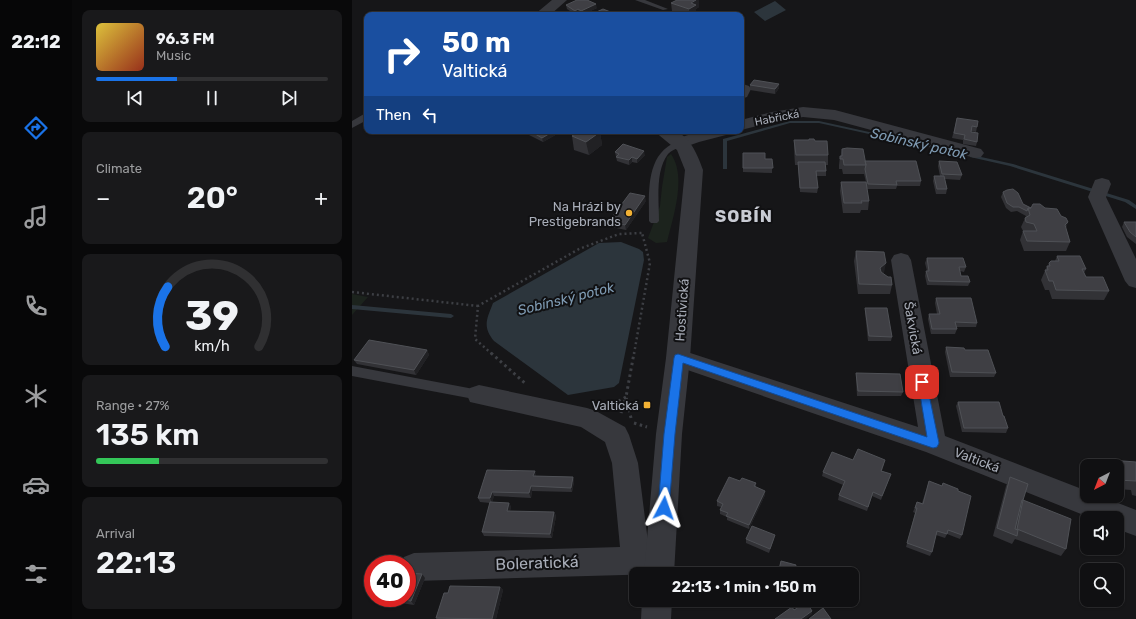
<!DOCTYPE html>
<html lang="en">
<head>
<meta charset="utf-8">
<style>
	body { margin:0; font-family:Rubik,sans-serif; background:#19191b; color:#f1f3f6; height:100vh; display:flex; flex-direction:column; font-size:15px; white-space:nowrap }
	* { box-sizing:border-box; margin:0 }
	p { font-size:13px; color:#9c9d9f }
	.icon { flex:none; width:22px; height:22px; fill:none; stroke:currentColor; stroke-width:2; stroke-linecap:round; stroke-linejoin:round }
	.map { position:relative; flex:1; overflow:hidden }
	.drawer { display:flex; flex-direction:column; gap:10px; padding:10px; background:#09090a; width:280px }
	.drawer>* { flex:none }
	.top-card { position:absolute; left:12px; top:12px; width:380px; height:122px; border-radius:8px; box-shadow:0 1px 3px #0004,0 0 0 1px #303032; background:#1a4fa0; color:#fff; overflow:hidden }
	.needle { width:26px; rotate:222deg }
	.buttons { position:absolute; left:728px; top:459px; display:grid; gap:8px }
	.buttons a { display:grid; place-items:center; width:44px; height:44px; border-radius:8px; background:#101012; box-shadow:0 1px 3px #0004,0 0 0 1px #303032; font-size:20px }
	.speed { position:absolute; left:12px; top:555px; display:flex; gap:8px; font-size:20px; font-weight:700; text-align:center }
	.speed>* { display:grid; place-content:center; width:52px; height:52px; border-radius:50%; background:#101012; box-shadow:0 1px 3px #0004,0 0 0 1px #303032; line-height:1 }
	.speed .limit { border:6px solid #d22; background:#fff; color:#111 }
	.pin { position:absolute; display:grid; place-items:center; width:34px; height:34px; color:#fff; margin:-17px; border-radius:8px; box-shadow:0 2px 6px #0006 }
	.me { position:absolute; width:44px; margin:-22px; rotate:4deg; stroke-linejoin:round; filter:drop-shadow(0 0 3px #0008) }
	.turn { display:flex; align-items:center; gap:14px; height:84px; padding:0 12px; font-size:18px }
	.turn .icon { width:52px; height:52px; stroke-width:2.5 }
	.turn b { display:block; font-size:28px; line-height:34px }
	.then { display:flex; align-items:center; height:38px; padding:0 12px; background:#0003; gap:8px; font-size:15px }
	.big { font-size:30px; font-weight:600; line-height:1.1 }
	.drawer .card { flex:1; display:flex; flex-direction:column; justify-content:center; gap:6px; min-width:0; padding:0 14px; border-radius:8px; background:#19191b }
	.drawer .dial { align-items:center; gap:0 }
	.dial svg { height:104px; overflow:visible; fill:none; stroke:#303032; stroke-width:7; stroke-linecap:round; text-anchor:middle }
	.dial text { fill:#f1f3f6; stroke:none }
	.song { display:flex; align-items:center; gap:12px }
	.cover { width:48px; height:48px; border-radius:6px; background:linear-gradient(135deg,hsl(50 70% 55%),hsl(10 70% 35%)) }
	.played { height:4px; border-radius:2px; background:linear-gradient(90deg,#1a73e8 35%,#303032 35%) }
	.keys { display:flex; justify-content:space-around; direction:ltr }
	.heat { display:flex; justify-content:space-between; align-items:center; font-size:22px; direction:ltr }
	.charge { height:6px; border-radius:3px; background:linear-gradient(90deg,#34c759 27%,#303032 0) }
	.trip { position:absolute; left:277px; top:567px; width:230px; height:40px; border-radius:8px; background:#101012; box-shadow:0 1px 3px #0004,0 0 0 1px #303032; font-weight:600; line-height:40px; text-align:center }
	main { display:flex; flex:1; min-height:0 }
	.tab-bar { display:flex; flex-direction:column; width:72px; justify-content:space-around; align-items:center; background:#060607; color:#9c9d9f }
	.tab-bar .icon { width:28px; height:28px }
	.tab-bar .active { color:#1a73e8 }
	.tab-bar b { font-size:18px; color:#f1f3f6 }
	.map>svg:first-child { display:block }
	.green { fill:#1c231d }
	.water { fill:#2c353c }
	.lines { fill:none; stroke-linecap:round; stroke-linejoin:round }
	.stream { fill:#2c353c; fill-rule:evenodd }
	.path-far1 { stroke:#3d3f44; stroke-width:2.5; stroke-dasharray:2 3; stroke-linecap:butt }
	.path { stroke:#3d3f44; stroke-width:3; stroke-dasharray:2.5 3.5; stroke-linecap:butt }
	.service { fill:#37383d; fill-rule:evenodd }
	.minor { fill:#37383d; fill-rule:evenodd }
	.tertiary { fill:#37383d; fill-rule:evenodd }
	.wall { fill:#323236 }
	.shaded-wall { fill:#212124 }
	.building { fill:#3f3f44; stroke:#4f5156 }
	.route { fill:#1a73e8; stroke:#114b97 }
	.poi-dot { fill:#f2b134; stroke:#111113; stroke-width:1.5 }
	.labels { text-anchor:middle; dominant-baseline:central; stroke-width:4; stroke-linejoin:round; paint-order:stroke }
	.far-street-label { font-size:11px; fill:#a8adb8; stroke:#111113 }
	.poi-label { font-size:13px; fill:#a8adb8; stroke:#111113; text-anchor:end }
	.street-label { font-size:13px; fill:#a8adb8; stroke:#111113 }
	.water-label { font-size:14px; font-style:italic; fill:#7f9bb3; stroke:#111113 }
	.near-street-label { font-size:16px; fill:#a8adb8; stroke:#111113 }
	.district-label { font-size:17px; font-weight:bold; letter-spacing:1px; fill:#c9ccd4; stroke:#111113 }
</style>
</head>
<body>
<main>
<nav class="tab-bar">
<b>22:12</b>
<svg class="icon active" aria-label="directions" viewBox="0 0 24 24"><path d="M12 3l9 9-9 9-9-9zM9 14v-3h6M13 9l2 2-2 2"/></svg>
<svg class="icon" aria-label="music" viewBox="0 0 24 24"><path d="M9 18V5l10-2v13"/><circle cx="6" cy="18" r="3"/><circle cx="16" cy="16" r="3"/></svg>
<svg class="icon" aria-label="phone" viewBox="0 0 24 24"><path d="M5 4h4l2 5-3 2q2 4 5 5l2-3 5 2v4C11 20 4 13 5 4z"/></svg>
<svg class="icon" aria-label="climate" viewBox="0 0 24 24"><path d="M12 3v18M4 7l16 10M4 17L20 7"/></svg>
<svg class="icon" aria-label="car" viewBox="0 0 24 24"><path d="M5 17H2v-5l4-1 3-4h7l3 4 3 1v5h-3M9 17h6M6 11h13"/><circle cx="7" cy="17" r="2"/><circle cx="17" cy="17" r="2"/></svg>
<svg class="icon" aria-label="filters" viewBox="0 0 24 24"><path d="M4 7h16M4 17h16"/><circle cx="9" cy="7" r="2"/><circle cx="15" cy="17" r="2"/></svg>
</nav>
<section class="drawer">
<div class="card">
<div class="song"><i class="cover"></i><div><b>96.3 FM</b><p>Music</p></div></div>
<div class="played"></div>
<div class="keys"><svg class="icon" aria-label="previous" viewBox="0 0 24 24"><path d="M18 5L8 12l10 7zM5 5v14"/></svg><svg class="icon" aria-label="pause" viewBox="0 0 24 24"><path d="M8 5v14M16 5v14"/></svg><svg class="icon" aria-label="next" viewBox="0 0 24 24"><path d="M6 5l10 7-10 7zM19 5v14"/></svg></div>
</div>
<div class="card"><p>Climate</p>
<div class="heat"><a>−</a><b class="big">20°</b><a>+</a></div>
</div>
<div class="card dial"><svg viewBox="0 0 100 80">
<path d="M14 69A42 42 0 1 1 86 69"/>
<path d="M14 69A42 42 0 0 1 16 23" stroke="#1a73e8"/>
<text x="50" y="56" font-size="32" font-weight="700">39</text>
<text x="50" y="72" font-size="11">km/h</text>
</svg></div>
<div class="card"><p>Range · 27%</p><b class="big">135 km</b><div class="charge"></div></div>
<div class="card"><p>Arrival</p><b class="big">22:13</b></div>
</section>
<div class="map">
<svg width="784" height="619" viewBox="0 0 784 619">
	<rect width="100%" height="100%" fill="#161618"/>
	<!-- green -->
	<path class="green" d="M319,154C335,177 321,217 315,242L304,243L296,238L308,206L310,187L315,157Z
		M0,294L16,297L0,315Z"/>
	<!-- water -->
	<path class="water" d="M423,1L434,10L413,21L402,12Z
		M269,242L287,249L291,252L292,260L267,383L262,387L216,395L142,341C130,326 135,319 141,303L247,243Z"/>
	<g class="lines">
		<!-- stream -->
		<path class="stream" d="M438,121H467L599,150L601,151L599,152L467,123H438L375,141V169H371V139Z
			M618,155H620L661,164L777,200L784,205V209L773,202L658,166L618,157Z
			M0,305L99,314L102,316L99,318L0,309Z"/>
		<!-- path-far1 -->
		<path class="path-far1" d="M0,292L126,306
			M140,354L123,339L126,306L227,249L267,234L290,233
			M282,354L298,263L290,233"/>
		<!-- path -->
		<path class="path" d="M139,353L174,384
			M256,407L274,397L269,413
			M279,418L274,397L282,353
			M282,423L295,427"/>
		<!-- service -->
		<path class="service" d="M283,0H293L316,9L311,10Z
			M12,114H15V120L0,128V121Z
			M330,140L334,143C329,148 322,148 316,154C303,171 307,201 307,221L305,223H299L297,221C297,191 293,150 330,140Z
			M0,366L127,390L131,392L133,395L131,398L127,400L0,376Z"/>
		<!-- minor -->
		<path class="minor" d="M391,84L397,86L399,89L395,97L389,99V85Z
			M451,107L483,110L629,149L632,153L629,157L623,158L482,120L451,117L421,122L389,130V120L420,112Z
			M348,131H377L374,135L347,142L330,148L324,147L321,143L324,139Z
			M750,178L757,180L759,184L754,197L784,259V288L777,286L773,281L736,197L743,180Z
			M549,253L556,255L559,260L593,436L735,491V496H748L784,510V536L765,529V518H739L574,452L318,364L314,358L318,352L326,349L566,427L539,260L542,255Z
			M127,385L235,408L244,411L273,427L277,435L286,463L297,550L307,554L312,564L307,574L62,581L55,578V564H49L52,557L62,553L268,547L260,463L253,442L229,427L118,402L115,395L118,388Z"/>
		<!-- tertiary -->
		<path class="tertiary" d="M200,0H215L198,15H182Z
			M302,131C309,131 319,129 325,132C339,138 346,156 351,170L338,358L330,434L322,574H292L304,434L314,358L333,170L325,150Z
			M290,600H320L319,619H289Z"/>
	</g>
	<!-- wall -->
	<path class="wall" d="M319,3L347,7L344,9V13L341,15H331L320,11Z
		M214,5L245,8L230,15L227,14L224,15L215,9Z
		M427,84V88L423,94L398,90V85Z
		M605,118L625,127L624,132L619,131V132L625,142L624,146L611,144V140L600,138Z
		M174,131H207V133L191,142L175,134Z
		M227,131H251L248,132L250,145L237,155L222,150L220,136Z
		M442,140L463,141L476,155V165H474V176H464L466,188L465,193L448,192L446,165H443L442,149Z
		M490,149L513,161L569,181L568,186H545L544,189H515L517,201L516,210H509L508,213H491L488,191L489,182H514L512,174H491L490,169H487V165L488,156H489Z
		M263,152L293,155L285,163L280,162L277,165L265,161Z
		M391,153L413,159H420V173L391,172Z
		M587,161L610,175L608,180L593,179L595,189L594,194H584L581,181L582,176H588L586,166Z
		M651,192L671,204L679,208H693L709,216L716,222L714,228L718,242L714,251H672L668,240L671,231L669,227L674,216L665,211L659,212L654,208L649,197Z
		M294,201L274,230L254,226V221L258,220Z
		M772,222H784V244L775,237L770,227Z
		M504,251L532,273H531L540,285L538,294H506L502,261Z
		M705,256L734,269L732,273L734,277L757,291L752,300L700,299L697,290H693L689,280L695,266H696L697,263L703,261Z
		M575,258L614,267L612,272L608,271L609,276L618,282L616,286L575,285L573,276L574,271H575L573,263Z
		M584,298L625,323L624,327H604L605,329L603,334H579L576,319L577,314H585L583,303Z
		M513,308L540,337L539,341H516L513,312Z
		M594,347L613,350L644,373L642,377H598L593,352Z
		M75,350L77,355L64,375L5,364L2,360Z
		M504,373L551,392L549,396H505L504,378Z
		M606,402L651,416L656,428L654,433L610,432L604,406Z
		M501,460L532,464L530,471L539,474L529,500L520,496L515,511L486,500L487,495L491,485L470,476L471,472Z
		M758,460L784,462V496L780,495L779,490L765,489V466H754Z
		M184,475V476L221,477L222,482L220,492L180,491L179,498L142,496L140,502L157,503L159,507L158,511L202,512L204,516L200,538L132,536L130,532L138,503L128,502L126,498Z
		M658,477L671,500L714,549L709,556L663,539L660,544L641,536L654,486Z
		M388,481L404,483V487L413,495L397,529L375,520V517L368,514V510L369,507L365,506V501Z
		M577,481L590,486L591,483L606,491L610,535L608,539L595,534L593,538L584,535L580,552L578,556L554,547L563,513L561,512L565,502L570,503Z
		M394,539H422L417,553L394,543Z
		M73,578L62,605L42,602L39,598Z
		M148,587L151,590L144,619H85L84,618L96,593Z
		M444,600H453L460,611V614L442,610L448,606Z"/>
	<!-- shaded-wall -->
	<path class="shaded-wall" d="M344,0H347V7L344,9V13L341,15H337V9L339,3Z
		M244,4L245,8L230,15L229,11Z
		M226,9L227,14L224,15L223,11Z
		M427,84V88L423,94V89Z
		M202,131H207V133L191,142L190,138Z
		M248,132L250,145L237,155L234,142Z
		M292,151L293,155L285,163V159Z
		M280,157V162L277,165V160Z
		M293,196L294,201L274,230L273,225Z
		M716,222L712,232L713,225Z
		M534,263L532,273L526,277L528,268Z
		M75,350L77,355L64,375L62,370Z
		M183,471L184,475L183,480L181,476Z
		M221,477L222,482L220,492L219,488Z
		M179,486L180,491L179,498L177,493Z
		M413,491V495L397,529V525Z
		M140,492L142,496L140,503L138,498Z
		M157,503L159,507L157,515L155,511Z
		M202,512L204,516L200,538L198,534Z
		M70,574L73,578L62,605L59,601Z
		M148,587L151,590L144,619H140Z
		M460,611V614L454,619H449Z"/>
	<!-- building -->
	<path class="building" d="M225,0H235L244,4L229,11L226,9L223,11L214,5Z
		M325,0H344L339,3L344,5L337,9L319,3Z
		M251,9L261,13L263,12L270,15H238Z
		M402,80L427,84L423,89L398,85Z
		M605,118L626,121L625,127L620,126L619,132L626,133L625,142L612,139L613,135L602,133Z
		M178,131H202L190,138Z
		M227,131H246L248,132L234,142L220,136Z
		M457,139H462L463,141H475L476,155H444L442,140H457Z
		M271,144L292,151L285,159L280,157L277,160L264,157L267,154L263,152Z
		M495,148L511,149L514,165H492L491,159H488V156H490V149Z
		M391,153H413V159H420L421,168H391Z
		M513,161H564L569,181H544L545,185L516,184L513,169L514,165Z
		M587,161L605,162L610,175L590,174Z
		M446,162H473L474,171H464L466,188H448Z
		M582,176H592L595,189H585Z
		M489,182H514L517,201H509L510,203H492Z
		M661,189L666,193L671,204L679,208H676L675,211L667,207H661L655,203L651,192L655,190Z
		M278,193L293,196L273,225L254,221L255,219L258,220Z
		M681,204H688L693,208L705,209L709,216L714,218L716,222L713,225L718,242L675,241L671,231H685L682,224L674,222L673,218L678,215L676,208H679Z
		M772,222H784V237L778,232Z
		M504,251L532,252L534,263L528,268L529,272L536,277H539L540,285L507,284Z
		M705,256H728L734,269H730L734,277H751L757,291L704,290L701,281H697L693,270H696L695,266H698L697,263L699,261H707Z
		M575,258H611L614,267H607L609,276H616L618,282L577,281L574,271H577Z
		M584,298H619L625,323L603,322L605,329H580L577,314H588Z
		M513,308H535L540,337L517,336Z
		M17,340L75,350L62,370L2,360Z
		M594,347L612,348L613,350H636L644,373L600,372Z
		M504,373L548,374L551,392L506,391Z
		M606,402H647L651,416H652L656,428H612Z
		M506,449L533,460L529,471L539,474L530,496L521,492L516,507L487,495L493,481L471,472L480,452L501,460Z
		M758,460L784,462V481L765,480V466H760Z
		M135,470L183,471L181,476L221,477L219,488L179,486L177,493L140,492L138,498H126Z
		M377,477L388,481L390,478L404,483L402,486L413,491L397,525L374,516L376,513L368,510L371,504L365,501Z
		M658,477L676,484L671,500H670L663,529L666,530L665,536L645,528Z
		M577,481L590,486L591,483L606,489V491L619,496L610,535L596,530L595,534L585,531L580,552L555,543L565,508H563L565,502L571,504Z
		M671,500L719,519L714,549L665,529Z
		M138,502L157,503L155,511L202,512L198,534L130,532Z
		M400,526L423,535L418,549L394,539Z
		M429,561L444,565L442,574H426Z
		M55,573L70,574L59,601L39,598H55Z
		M98,586L148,587L140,619L84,618L92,593H96Z
		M447,600H453L460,611L449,619H423L440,607L442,610L450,605Z
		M471,608L479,619H457Z"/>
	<!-- route -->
	<path class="route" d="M326,354L575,437L566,382L567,380H574L587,443L585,447L581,448L331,363L323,434L317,508L316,512L312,514L308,512L306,508L312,434L322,358L323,355Z"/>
	<!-- markers -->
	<g class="poi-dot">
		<circle cx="277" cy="213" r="4"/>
		<rect x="291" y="401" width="8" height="8" rx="2"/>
	</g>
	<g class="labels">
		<!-- far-street labels -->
		<g class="far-street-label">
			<text transform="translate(425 118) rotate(-11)">Habřická</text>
		</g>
		<!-- poi labels -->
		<g class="poi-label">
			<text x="269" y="206">Na Hrázi by<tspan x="269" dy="15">Prestigebrands</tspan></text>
			<text x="287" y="405">Valtická</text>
		</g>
		<!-- street labels -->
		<g class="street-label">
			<text transform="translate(330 310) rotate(-86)">Hostivická</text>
			<text transform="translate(561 328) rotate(80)">Šakvická</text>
			<text transform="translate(625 460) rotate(21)">Valtická</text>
		</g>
		<!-- water labels -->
		<g class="water-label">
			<text transform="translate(567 144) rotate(13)">Sobínský potok</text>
			<text transform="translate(214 299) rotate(-14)">Sobínský potok</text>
		</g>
		<!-- near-street labels -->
		<g class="near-street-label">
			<text transform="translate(185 563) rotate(-2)">Boleratická</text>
		</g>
		<!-- district labels -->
		<g class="district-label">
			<text x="392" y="216">SOBÍN</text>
		</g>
	</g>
</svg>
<div class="buttons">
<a><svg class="needle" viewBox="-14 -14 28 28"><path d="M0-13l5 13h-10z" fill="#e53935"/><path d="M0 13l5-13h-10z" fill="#9c9d9f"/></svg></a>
<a><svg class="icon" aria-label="sound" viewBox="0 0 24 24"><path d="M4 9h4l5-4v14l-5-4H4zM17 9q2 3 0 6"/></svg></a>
<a><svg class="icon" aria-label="search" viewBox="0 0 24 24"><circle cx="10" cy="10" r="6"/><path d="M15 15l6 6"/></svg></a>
</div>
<div class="speed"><div class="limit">40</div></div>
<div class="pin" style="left:570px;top:382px;background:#d93025"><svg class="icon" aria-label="arrive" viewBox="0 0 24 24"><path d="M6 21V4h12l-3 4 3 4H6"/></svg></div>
<svg class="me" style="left:312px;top:508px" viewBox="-20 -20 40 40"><path d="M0-17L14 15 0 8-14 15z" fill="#1a73e8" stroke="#fff" stroke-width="4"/></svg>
<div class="trip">22:13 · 1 min · 150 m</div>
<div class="top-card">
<div class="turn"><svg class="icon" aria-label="right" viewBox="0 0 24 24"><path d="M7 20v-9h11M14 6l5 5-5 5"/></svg><div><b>50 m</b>Valtická</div></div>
<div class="then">Then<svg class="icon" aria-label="left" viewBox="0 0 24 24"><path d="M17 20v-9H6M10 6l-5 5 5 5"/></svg></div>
</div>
</div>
</main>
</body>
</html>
